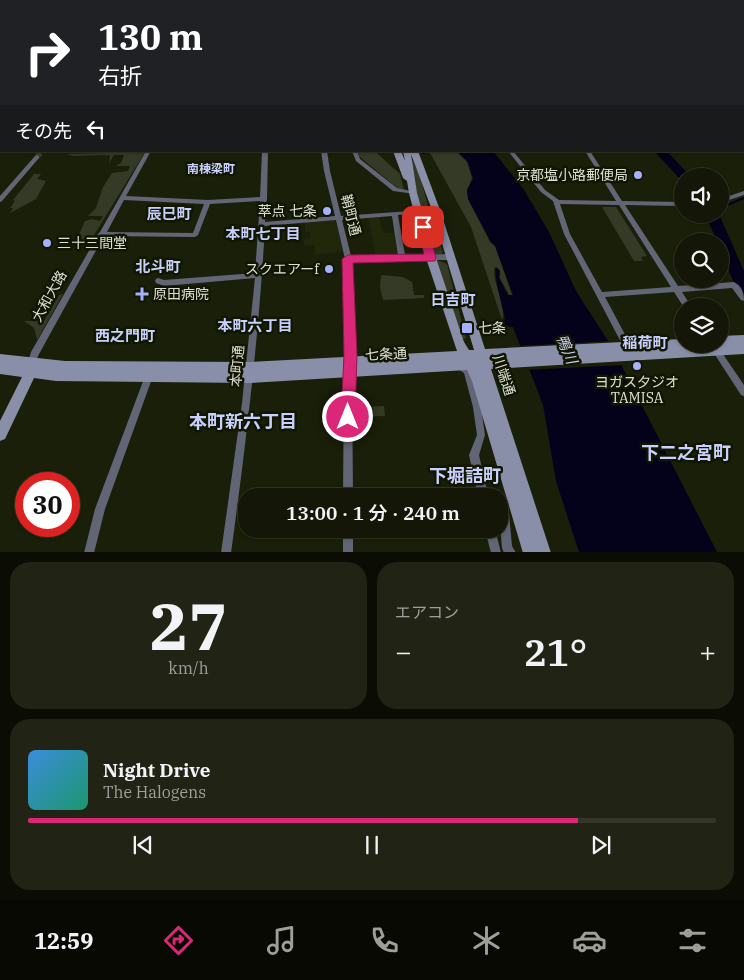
<!DOCTYPE html>
<html lang="ja">
<head>
<meta charset="utf-8">
<style>
	body { margin:0; font-family:"IBM Plex Serif","Noto Sans JP",serif; background:#212415; color:#f1f3f6; height:100vh; display:flex; flex-direction:column; font-size:19px; white-space:nowrap }
	* { box-sizing:border-box; margin:0 }
	p { font-size:16px; color:#9d9f9b }
	.icon { flex:none; width:28px; height:28px; fill:none; stroke:currentColor; stroke-width:2; stroke-linecap:round; stroke-linejoin:round }
	.map { position:relative; height:552px; overflow:hidden }
	.sheet { display:flex; flex-direction:column; gap:10px; padding:10px; background:#0b0d04; flex:1 }
	.sheet>* { flex:none }
	.banner { position:absolute; left:0px; top:0px; width:745px; height:152px; box-shadow:0 1px 4px #0004,0 0 0 1px #333628; background:#202124; color:#fff; overflow:hidden }
	.tools { position:absolute; left:674px; top:168px; display:grid; gap:10px }
	.tools a { display:grid; place-items:center; width:55px; height:55px; border-radius:50%; background:#141707; box-shadow:0 1px 4px #0004,0 0 0 1px #333628; font-size:25px }
	.speed { position:absolute; left:15px; top:472px; display:flex; gap:10px; font-size:25px; font-weight:700; text-align:center }
	.speed>* { display:grid; place-content:center; width:65px; height:65px; border-radius:50%; background:#141707; box-shadow:0 1px 4px #0004,0 0 0 1px #333628; line-height:1 }
	.speed .limit { border:8px solid #d22; background:#fff; color:#111 }
	.pin { position:absolute; display:grid; place-items:center; width:42px; height:42px; color:#fff; margin:-21px; border-radius:10px; box-shadow:0 2px 8px #0006 }
	.me { position:absolute; width:55px; margin:-28px; rotate:0deg; stroke-linejoin:round; filter:drop-shadow(0 0 4px #0008) }
	.turn { display:flex; align-items:center; gap:18px; height:105px; padding:0 15px; font-size:22px }
	.turn .icon { width:65px; height:65px; stroke-width:2.5 }
	.turn b { display:block; font-size:35px; line-height:42px }
	.then { display:flex; align-items:center; height:48px; padding:0 15px; background:#0003; gap:10px; font-size:19px }
	.big { font-size:38px; font-weight:600; line-height:1.1 }
	.sheet .widget { flex:1; display:flex; flex-direction:column; justify-content:center; gap:8px; min-width:0; padding:0 18px; border-radius:20px; background:#212415 }
	.sheet .dial { align-items:center; gap:0 }
	.dial b { font-size:65px; line-height:1 }
	.song { display:flex; align-items:center; gap:15px }
	.cover { width:60px; height:60px; border-radius:8px; background:linear-gradient(135deg,hsl(210 70% 55%),hsl(160 70% 35%)) }
	.played { height:5px; border-radius:2px; background:linear-gradient(90deg,#db2777 80%,#333628 80%) }
	.keys { display:flex; justify-content:space-around; direction:ltr }
	.heat { display:flex; justify-content:space-between; align-items:center; font-size:28px; direction:ltr }
	.sheet .tiles { flex:1; display:grid; gap:10px; grid-template-columns:1fr 1fr }
	.widget:last-child { grid-column:span 2 }
	.trip { position:absolute; left:238px; top:488px; width:270px; height:50px; border-radius:20px; background:#141707; box-shadow:0 1px 4px #0004,0 0 0 1px #333628; font-weight:600; line-height:50px; text-align:center }
	.menu { display:flex; height:80px; justify-content:space-around; align-items:center; background:#080903; color:#9d9f9b }
	.menu .icon { width:35px; height:35px }
	.menu .on { color:#db2777 }
	.menu b { font-size:22px; color:#f1f3f6 }
	.map>svg:first-child { display:block }
	.built { fill:#20270a }
	.green { fill:#353a26 }
	.water { fill:#03021a }
	.pier { fill:#1a1f09 }
	.lines { fill:none; stroke-linecap:round; stroke-linejoin:round }
	.stream { stroke:#03021a; stroke-width:2 }
	.river { fill:#03021a; fill-rule:evenodd }
	.street-tunnel { stroke:#373c27; stroke-width:5.5; stroke-dasharray:5.5 3; stroke-linecap:butt }
	.street { fill:#626575; fill-rule:evenodd }
	.secondary { fill:#8a8fa9; fill-rule:evenodd }
	.route { fill:#db2777; stroke:#8e194d }
	.poi-dot { fill:#a5b1fc; stroke:#111603; stroke-width:2 }
	.labels { text-anchor:middle; dominant-baseline:central; stroke-width:5; stroke-linejoin:round; paint-order:stroke }
	.far-neighbourhood-label { font-size:12px; font-weight:bold; fill:#c8d0fb; stroke:#111603 }
	.poi-label { font-size:14px; fill:#dce0d3; stroke:#111603; text-anchor:end }
	.street-label { font-size:14px; fill:#dce0d3; stroke:#111603 }
	.neighbourhood-label { font-size:15px; font-weight:bold; fill:#c8d0fb; stroke:#111603 }
	.water-label { font-size:15px; font-style:italic; fill:#cbd2f7; stroke:#111603 }
	.near-neighbourhood-label { font-size:18px; font-weight:bold; fill:#c8d0fb; stroke:#111603 }
</style>
</head>
<body>
<div class="map">
<svg width="744" height="553" viewBox="0 0 744 553">
	<rect width="100%" height="100%" fill="#1a1f09"/>
	<!-- built -->
	<path class="built" d="M379,217L383,233H397L399,257H376L368,218Z
		M336,220L343,251L315,255L314,245L304,246V239L310,238V232H305V222Z"/>
	<!-- green -->
	<path class="green" d="M357,151H375L378,154L400,174L404,190H400L360,157Z
		M429,151H456L467,162L472,178L467,190L468,199L490,242L495,246L512,295H509L500,278L499,269L495,267C490,280 508,305 502,320L471,227Z
		M145,152L91,240L78,243L77,239L85,221L92,219L100,221L103,216H88L96,208L103,187L112,173L128,171L130,166H116L121,163L124,155H114L109,163L110,155L73,156L66,154Z
		M411,157L419,173L428,206L426,209L420,208L415,190Z
		M34,174H41L37,179L46,181L36,199L10,213L13,208H10L15,201L13,200Z
		M602,207H616L647,256L641,257L643,261H634Z
		M427,213L431,214L443,252L441,255H434L422,215Z
		M437,260L447,264L466,338L464,339L462,338L435,262Z
		M381,275L403,277L412,282L414,295H424V298L383,300L380,287Z
		M63,294L37,340L34,328L24,321H44L59,295Z
		M384,406L385,416L352,417V408Z"/>
	<!-- water -->
	<path class="water" d="M457,151H493L524,190L549,232L576,291L612,347L717,552H579L556,481L543,405L513,327L505,326L503,321L505,319C503,309 493,273 496,267L500,271L499,278L508,295H513L495,246L491,242L468,199L467,190L473,179L468,162Z"/>
	<!-- pier -->
	<path class="pier" d="M612,341L624,365L526,370L517,346Z"/>
	<g class="lines">
		<!-- stream -->
		<path class="stream" d="M423,153L431,151
			M720,208L744,198
			M714,219L715,214"/>
		<!-- river -->
		<path class="river" d="M654,151H667L690,176L680,179Z
			M705,214H719L744,271V294L739,292L736,288L720,249V241H717Z"/>
		<!-- street-tunnel -->
		<path class="street-tunnel" d="M37,157L42,151"/>
		<!-- street -->
		<path class="street" d="M0,78H1V80H0Z
			M0,93H1V95H0Z
			M0,116H1V118H0Z
			M0,146L1,147V149L0,150Z
			M146,151H151L126,196L208,200L260,197L262,151H268L267,199L265,222L335,216L324,171L321,151H327L330,171L341,216L438,209L439,210L436,212L398,215L405,255L450,254L453,257L450,260H405L402,262L399,261H351L354,355L352,378L353,496H343L344,378L346,355L345,259L336,220L265,226C259,335 246,444 231,553H221L242,403L255,278L164,286L156,283L155,281L156,279L158,278L164,280L255,273L260,201L210,204L198,235L195,237L104,236L38,356L34,368L31,369L28,368L27,365L31,352L98,235V234L100,232ZM124,200L204,204L193,233L107,232ZM392,216L398,255L351,256L342,220Z
			M352,151H357L360,159L397,188L415,192V194L393,191L356,161Z
			M508,151H513L545,190L559,200L616,201L585,151H590L622,201L682,202V206L625,205L678,286L734,282C742,286 744,293 744,301L741,300L732,288L682,292L691,306H683L674,292L605,297L629,342L628,344L625,345L622,344L564,234L553,201L541,192ZM560,204L619,205L671,287L602,292L570,234Z
			M37,155L39,156V158L2,201L0,202V196L35,156Z
			M744,191V195L720,203V199Z
			M708,344H716L744,385V396L741,395Z
			M459,361L470,368L481,407L485,435L479,455L486,487L498,493L502,497L509,514L512,546L516,553H504L502,548L499,513V496H478L469,455L477,435L473,407L464,373L456,368L455,365L456,362Z
			M149,372L152,373L153,376L105,509L94,553H84L95,509L145,376L146,373Z
			M343,529H353V553H343Z
			M485,529H495L501,553H491Z"/>
		<!-- secondary -->
		<path class="secondary" d="M393,151H401L405,161L403,151H418L440,210L485,349L682,339V344H692L690,347L718,345L716,344H720V336L744,335V354L491,369L551,553H523L472,381L467,370L250,383L56,381L34,378L5,439L0,441V421L22,377L0,374V354L65,361L251,362L457,351L426,258L409,193L407,181L403,178ZM411,154L432,210L474,350H469L464,342L436,258L417,193Z"/>
	</g>
	<!-- sky -->
	<linearGradient id="sky" x2="0" y2="1"><stop stop-color="#0e1105"/><stop offset="0.47" stop-color="#38423e"/><stop offset="1" stop-color="#38423e" stop-opacity="0"/></linearGradient>
	<rect width="744" height="146" fill="url(#sky)"/>
	<!-- route -->
	<path class="route" d="M423,223L428,227L436,258L435,261L353,263L357,355L355,417L353,422L348,424L343,422L341,417L344,355L342,259L348,255L424,254L417,227Z"/>
	<!-- markers -->
	<g class="poi-dot">
		<circle cx="638" cy="175" r="5"/>
		<circle cx="327" cy="211" r="5"/>
		<circle cx="47" cy="243" r="5"/>
		<circle cx="329" cy="269" r="5"/>
		<path d="M139.5 286.5h5v5h5v5h-5v5h-5v-5h-5v-5h5z"/>
		<rect x="461" y="322" width="12" height="12" rx="2.5"/>
		<circle cx="637" cy="366" r="5"/>
	</g>
	<g class="labels">
		<!-- far-neighbourhood labels -->
		<g class="far-neighbourhood-label">
			<text x="211" y="168">南棟梁町</text>
		</g>
		<!-- poi labels -->
		<g class="poi-label">
			<text x="628" y="175">京都塩小路郵便局</text>
			<text x="317" y="211">萃点 七条</text>
			<text x="57" y="243" text-anchor="start">三十三間堂</text>
			<text x="319" y="269">スクエアーf</text>
			<text x="153" y="294" text-anchor="start">原田病院</text>
			<text x="478" y="328" text-anchor="start">七条</text>
			<text x="637" y="382" text-anchor="middle">ヨガス夕ジオ<tspan x="637" dy="16">TAMISA</tspan></text>
		</g>
		<!-- street labels -->
		<g class="street-label">
			<text transform="translate(351 215) rotate(76)">鞘町通</text>
			<text transform="translate(49 296) rotate(-61)">大和大路</text>
			<text transform="translate(386 354) rotate(-3)">七条通</text>
			<text transform="translate(237 366) rotate(-85)">本町通</text>
			<text transform="translate(504 375) rotate(72)">川端通</text>
		</g>
		<!-- neighbourhood labels -->
		<g class="neighbourhood-label">
			<text x="169" y="213">辰巳町</text>
			<text x="263" y="233">本町七丁目</text>
			<text x="158" y="266">北斗町</text>
			<text x="453" y="299">日吉町</text>
			<text x="255" y="325">本町六丁目</text>
			<text x="125" y="335">西之門町</text>
			<text x="645" y="342">稲荷町</text>
		</g>
		<!-- water labels -->
		<g class="water-label">
			<text transform="translate(567 349) rotate(67)">鴨川</text>
		</g>
		<!-- near-neighbourhood labels -->
		<g class="near-neighbourhood-label">
			<text x="243" y="421">本町新六丁目</text>
			<text x="686" y="452">下二之宮町</text>
			<text x="465" y="475">下堀詰町</text>
		</g>
	</g>
</svg>
<div class="tools">
<a><svg class="icon" aria-label="sound" viewBox="0 0 24 24"><path d="M4 9h4l5-4v14l-5-4H4zM17 9q2 3 0 6"/></svg></a>
<a><svg class="icon" aria-label="search" viewBox="0 0 24 24"><circle cx="10" cy="10" r="6"/><path d="M15 15l6 6"/></svg></a>
<a><svg class="icon" aria-label="layers" viewBox="0 0 24 24"><path d="M12 4l9 5-9 5-9-5zM3 14l9 5 9-5"/></svg></a>
</div>
<div class="speed"><div class="limit">30</div></div>
<div class="pin" style="left:423px;top:227px;background:#d93025"><svg class="icon" aria-label="arrive" viewBox="0 0 24 24"><path d="M6 21V4h12l-3 4 3 4H6"/></svg></div>
<svg class="me" style="left:348px;top:417px" viewBox="-20 -20 40 40"><circle r="17" fill="#db2777" stroke="#fff" stroke-width="3"/><path d="M0-11L8 9 0 5-8 9z" fill="#fff"/></svg>
<div class="trip">13:00 · 1 分 · 240 m</div>
<div class="banner">
<div class="turn"><svg class="icon" aria-label="right" viewBox="0 0 24 24"><path d="M7 20v-9h11M14 6l5 5-5 5"/></svg><div><b>130 m</b>右折</div></div>
<div class="then">その先<svg class="icon" aria-label="left" viewBox="0 0 24 24"><path d="M17 20v-9H6M10 6l-5 5 5 5"/></svg></div>
</div>
</div>
<section class="sheet">
<div class="tiles">
<div class="widget dial"><b>27</b><p>km/h</p></div>
<div class="widget"><p>エアコン</p>
<div class="heat"><a>−</a><b class="big">21°</b><a>+</a></div>
</div>
<div class="widget">
<div class="song"><i class="cover"></i><div><b>Night Drive</b><p>The Halogens</p></div></div>
<div class="played"></div>
<div class="keys"><svg class="icon" aria-label="previous" viewBox="0 0 24 24"><path d="M18 5L8 12l10 7zM5 5v14"/></svg><svg class="icon" aria-label="pause" viewBox="0 0 24 24"><path d="M8 5v14M16 5v14"/></svg><svg class="icon" aria-label="next" viewBox="0 0 24 24"><path d="M6 5l10 7-10 7zM19 5v14"/></svg></div>
</div>
</div>
</section>
<nav class="menu">
<b>12:59</b>
<svg class="icon on" aria-label="directions" viewBox="0 0 24 24"><path d="M12 3l9 9-9 9-9-9zM9 14v-3h6M13 9l2 2-2 2"/></svg>
<svg class="icon" aria-label="music" viewBox="0 0 24 24"><path d="M9 18V5l10-2v13"/><circle cx="6" cy="18" r="3"/><circle cx="16" cy="16" r="3"/></svg>
<svg class="icon" aria-label="phone" viewBox="0 0 24 24"><path d="M5 4h4l2 5-3 2q2 4 5 5l2-3 5 2v4C11 20 4 13 5 4z"/></svg>
<svg class="icon" aria-label="climate" viewBox="0 0 24 24"><path d="M12 3v18M4 7l16 10M4 17L20 7"/></svg>
<svg class="icon" aria-label="car" viewBox="0 0 24 24"><path d="M5 17H2v-5l4-1 3-4h7l3 4 3 1v5h-3M9 17h6M6 11h13"/><circle cx="7" cy="17" r="2"/><circle cx="17" cy="17" r="2"/></svg>
<svg class="icon" aria-label="filters" viewBox="0 0 24 24"><path d="M4 7h16M4 17h16"/><circle cx="9" cy="7" r="2"/><circle cx="15" cy="17" r="2"/></svg>
</nav>
</body>
</html>
